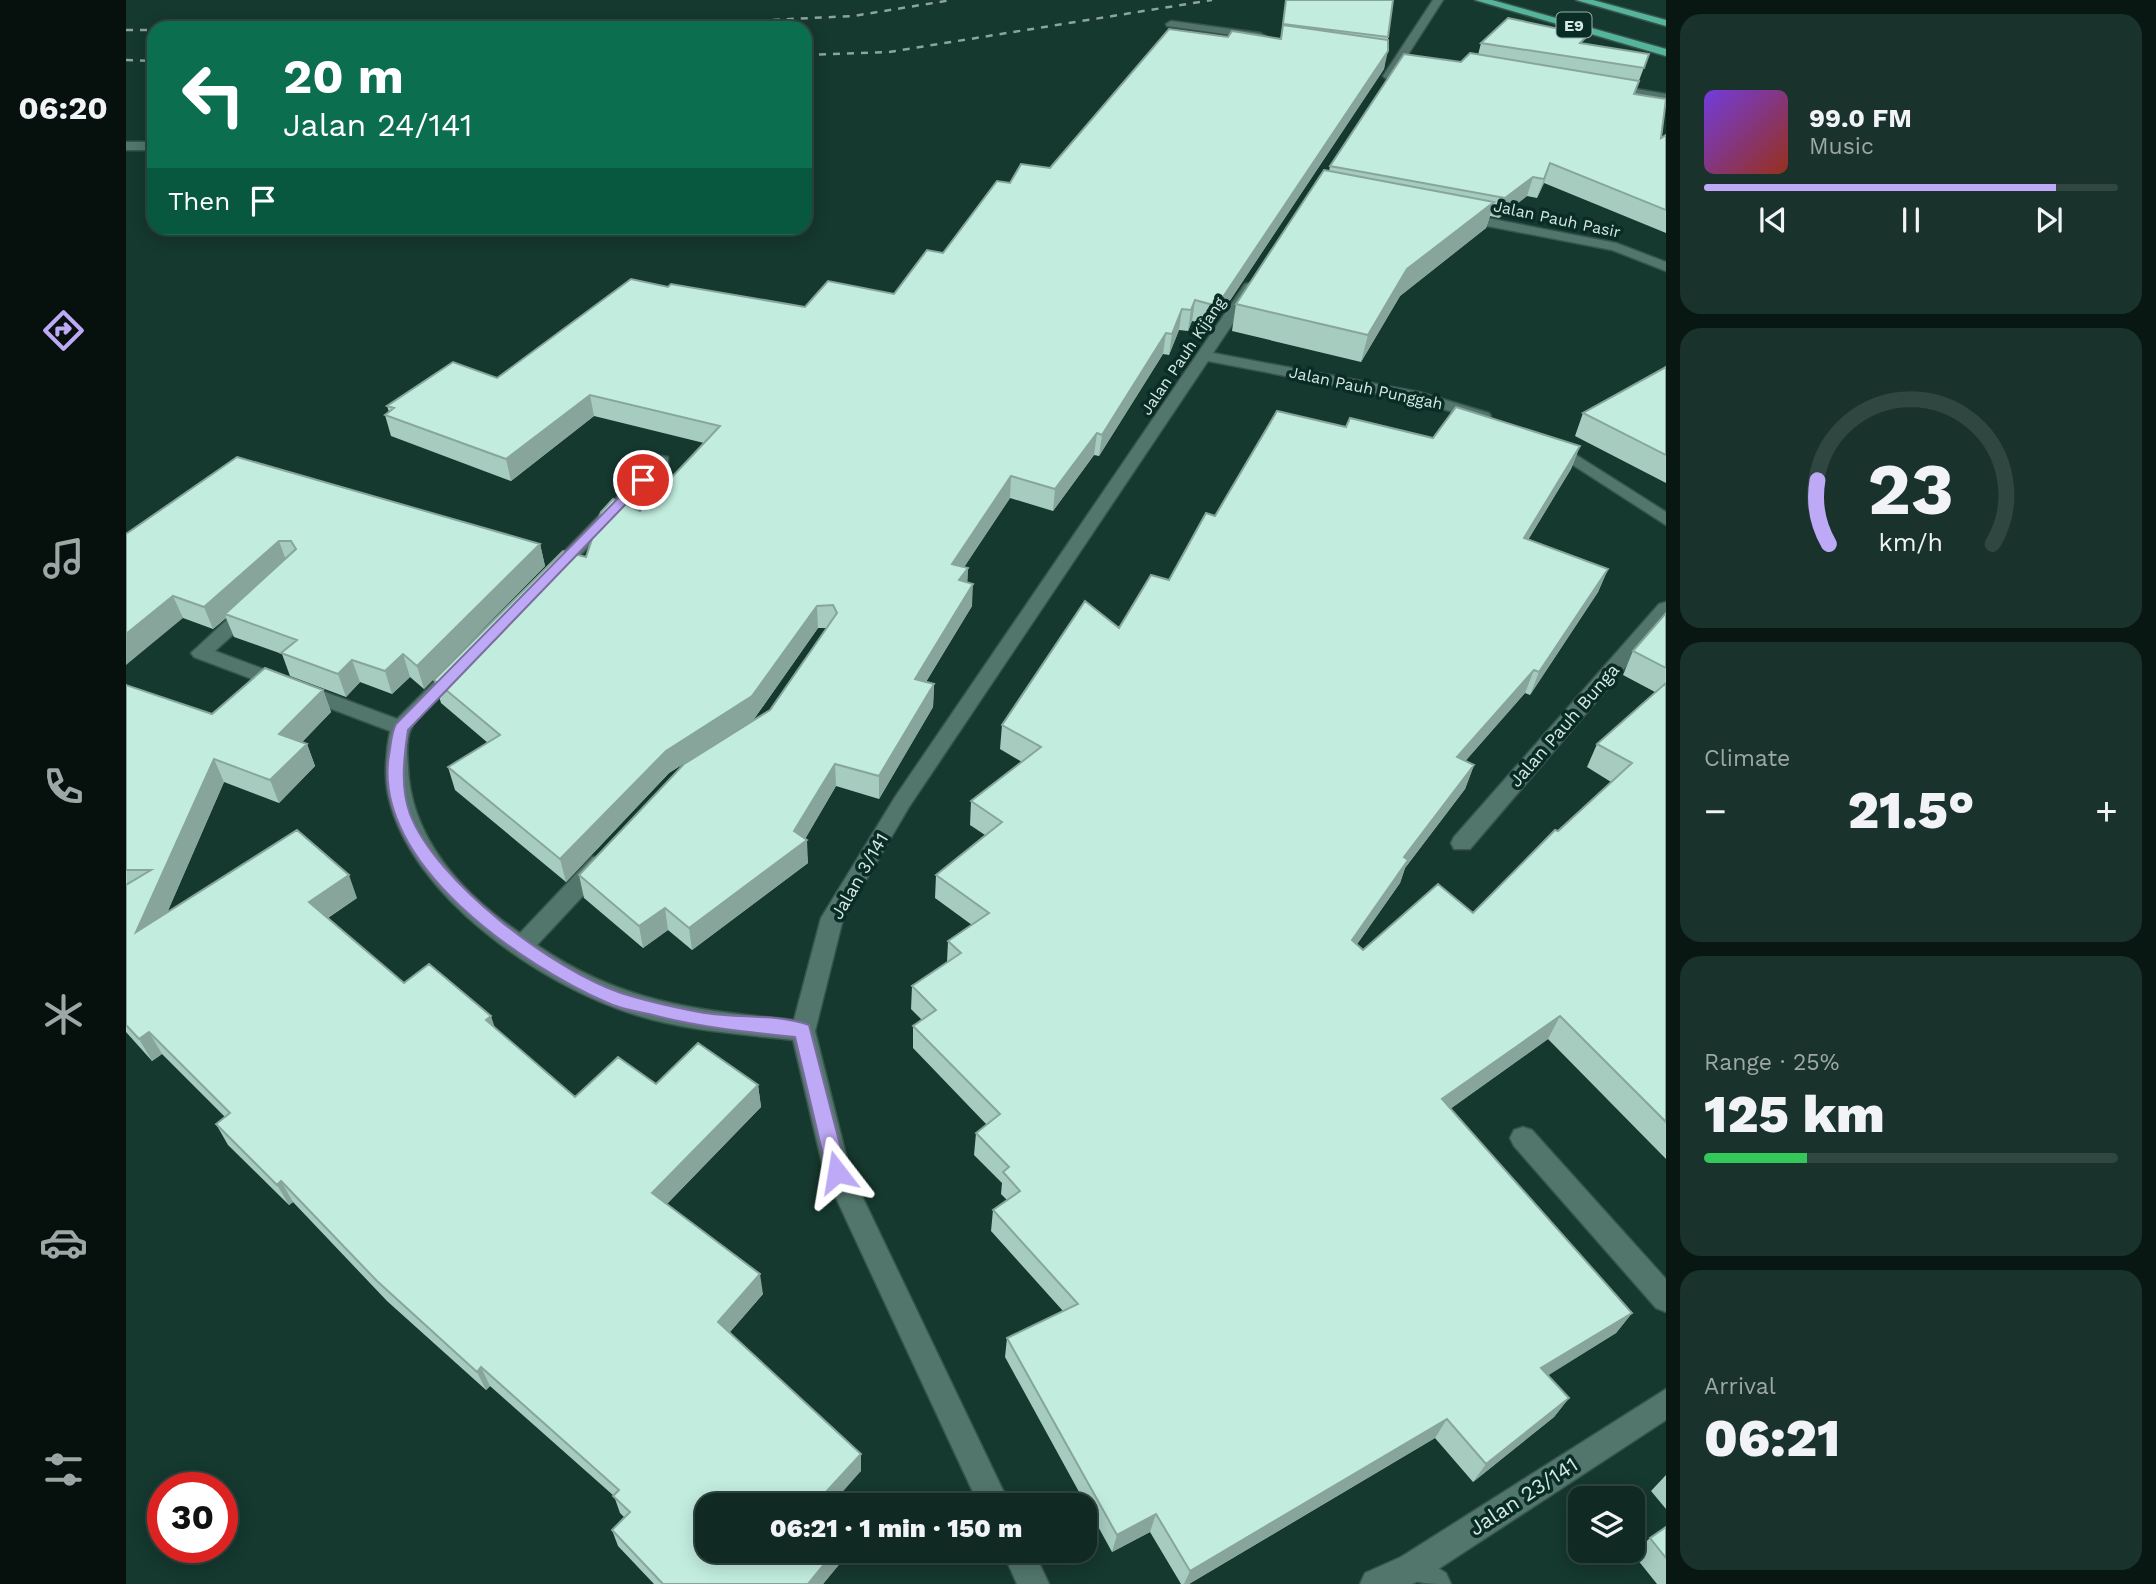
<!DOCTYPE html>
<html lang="en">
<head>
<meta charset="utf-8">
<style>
	body { margin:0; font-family:"Work Sans",sans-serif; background:#19322b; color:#f1f3f6; height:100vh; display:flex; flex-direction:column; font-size:26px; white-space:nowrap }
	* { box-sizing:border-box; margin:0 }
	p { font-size:23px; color:#9ca7a6 }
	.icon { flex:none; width:38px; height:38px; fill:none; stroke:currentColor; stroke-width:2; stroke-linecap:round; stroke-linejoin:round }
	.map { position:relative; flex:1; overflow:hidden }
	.details { display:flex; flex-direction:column; gap:14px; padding:14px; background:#091713; width:490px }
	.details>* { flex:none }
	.guide { position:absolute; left:21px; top:21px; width:665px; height:214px; border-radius:21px; box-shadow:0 4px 18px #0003,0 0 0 2px #304641; background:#0b6e4f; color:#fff; overflow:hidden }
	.fabs { position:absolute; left:1442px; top:1486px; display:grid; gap:14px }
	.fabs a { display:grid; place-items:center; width:77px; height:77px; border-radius:14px; background:#102a23; box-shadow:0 4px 18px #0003,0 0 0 2px #304641; font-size:35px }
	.speed { position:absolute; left:21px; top:1472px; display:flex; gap:14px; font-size:35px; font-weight:700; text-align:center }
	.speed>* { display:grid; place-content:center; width:91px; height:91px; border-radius:50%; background:#102a23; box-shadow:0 4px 18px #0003,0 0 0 2px #304641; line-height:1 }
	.speed .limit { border:10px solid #d22; background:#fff; color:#111 }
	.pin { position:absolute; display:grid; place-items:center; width:60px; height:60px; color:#fff; margin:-30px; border:4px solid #fff; border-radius:50%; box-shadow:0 2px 7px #0007 }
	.me { position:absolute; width:77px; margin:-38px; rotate:346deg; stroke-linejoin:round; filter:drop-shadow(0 0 5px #0008) }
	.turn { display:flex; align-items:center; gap:24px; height:147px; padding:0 21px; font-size:32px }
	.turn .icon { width:91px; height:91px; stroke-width:2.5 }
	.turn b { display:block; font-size:49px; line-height:60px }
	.then { display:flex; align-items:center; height:66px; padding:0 21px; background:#0003; gap:14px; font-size:26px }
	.big { font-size:52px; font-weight:800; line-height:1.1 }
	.details .card { flex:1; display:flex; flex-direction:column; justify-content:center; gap:10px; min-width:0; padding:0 24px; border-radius:21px; background:#19322b }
	.details .dial { align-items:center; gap:0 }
	.dial svg { height:182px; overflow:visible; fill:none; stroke:#304641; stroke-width:7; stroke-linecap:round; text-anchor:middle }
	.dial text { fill:#f1f3f6; stroke:none }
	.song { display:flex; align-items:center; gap:21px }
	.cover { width:84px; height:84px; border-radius:10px; background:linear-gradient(135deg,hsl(260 70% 55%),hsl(10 70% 35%)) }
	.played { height:7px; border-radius:4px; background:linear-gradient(90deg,#bda9f5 85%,#304641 85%) }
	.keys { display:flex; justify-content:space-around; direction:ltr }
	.heat { display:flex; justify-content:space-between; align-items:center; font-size:38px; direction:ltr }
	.charge { height:10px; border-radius:5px; background:linear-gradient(90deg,#34c759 25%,#304641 0) }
	.trip { position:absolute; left:569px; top:1493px; width:402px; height:70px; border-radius:21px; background:#102a23; box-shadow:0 4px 18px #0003,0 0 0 2px #304641; font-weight:800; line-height:70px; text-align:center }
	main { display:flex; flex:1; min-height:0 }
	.menu { display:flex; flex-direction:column; width:126px; justify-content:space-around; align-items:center; background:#06110e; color:#9ca7a6 }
	.menu .icon { width:49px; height:49px }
	.menu .on { color:#bda9f5 }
	.menu b { font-size:32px; color:#f1f3f6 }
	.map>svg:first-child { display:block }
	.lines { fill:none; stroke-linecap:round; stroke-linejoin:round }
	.lane-casing { stroke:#38544c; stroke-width:3 }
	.street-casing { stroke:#38544c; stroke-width:3 }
	.highway-casing { stroke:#38544c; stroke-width:3 }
	.lane { fill:#52766b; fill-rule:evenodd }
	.street { fill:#52766b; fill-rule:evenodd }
	.highway { fill:#55b49c; fill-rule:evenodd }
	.rail { stroke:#8ba49d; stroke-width:2.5; stroke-dasharray:7 7; stroke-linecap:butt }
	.wall { fill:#a6cbbf }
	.shaded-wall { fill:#87a59b }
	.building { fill:#c1ecde; stroke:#87a59b; stroke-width:2 }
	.route { fill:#bda9f5; stroke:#7b6e9f; stroke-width:2 }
	.labels { text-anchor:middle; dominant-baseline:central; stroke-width:7; stroke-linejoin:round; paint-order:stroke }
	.shield { fill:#092d25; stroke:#98b1aa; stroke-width:2 }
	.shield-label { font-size:16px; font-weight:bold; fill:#d6e9e3 }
	.far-street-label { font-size:16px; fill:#d6e9e3; stroke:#092d25 }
	.street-label { font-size:18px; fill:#d6e9e3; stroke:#092d25 }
	.near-street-label { font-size:21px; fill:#d6e9e3; stroke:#092d25 }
</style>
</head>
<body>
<main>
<nav class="menu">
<b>06:20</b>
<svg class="icon on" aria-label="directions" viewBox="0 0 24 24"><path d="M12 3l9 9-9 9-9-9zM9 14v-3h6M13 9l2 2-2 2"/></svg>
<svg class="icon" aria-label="music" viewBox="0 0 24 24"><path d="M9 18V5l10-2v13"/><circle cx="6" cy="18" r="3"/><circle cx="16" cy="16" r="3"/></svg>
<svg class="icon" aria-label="phone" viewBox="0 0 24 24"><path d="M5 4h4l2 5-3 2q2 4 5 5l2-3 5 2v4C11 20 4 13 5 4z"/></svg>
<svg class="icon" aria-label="climate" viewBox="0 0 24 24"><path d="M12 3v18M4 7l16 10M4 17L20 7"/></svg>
<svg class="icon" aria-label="car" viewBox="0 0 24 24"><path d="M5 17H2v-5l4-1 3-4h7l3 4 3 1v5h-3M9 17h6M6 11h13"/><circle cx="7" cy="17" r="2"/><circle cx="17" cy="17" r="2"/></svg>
<svg class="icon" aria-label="filters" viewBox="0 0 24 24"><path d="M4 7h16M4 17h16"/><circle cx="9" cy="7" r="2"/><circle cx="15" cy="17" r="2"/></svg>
</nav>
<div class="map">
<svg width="1540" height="1584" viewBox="0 0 1540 1584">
	<rect width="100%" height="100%" fill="#15382f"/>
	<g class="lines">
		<!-- lane casing -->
		<g class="lane-casing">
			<path id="lane" d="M0,142H28V150H0Z
				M1286,1552L1320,1573L1325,1584C1303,1584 1280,1584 1270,1568L1275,1557Z"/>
		</g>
		<!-- street casing -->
		<g class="street-casing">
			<path id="street" d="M1307,0H1317L1267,78H1259L1257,76Z
				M1045,21L1134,33L1140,36L1134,39L1041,26L1040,24Z
				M1480,84L1540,94V102L1476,90V86Z
				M1335,213L1490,243L1540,262V271L1486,250L1330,220L1328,217Z
				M1124,283L1131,287L1087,353L1293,392L1363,413L1365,416L1357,421L1290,401L1082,361L783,807L717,919L689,1031L724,1171L884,1505H853L698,1172L667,1040C615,1034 561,1031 510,1015C417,987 283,896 262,795C258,776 260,750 264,731L68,657L65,653L118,604H132L134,608L132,612L89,651L271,719L324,666H338L341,671L338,676C322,691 295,708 285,729C280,739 281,755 282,766C284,838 337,894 394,933L466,857H482L485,863L482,869L411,945C496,1003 569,1010 668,1020L695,918L769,797L1119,284Z
				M1425,439L1540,512V525L1419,447L1417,444Z
				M536,456L542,457V465L433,577H421L418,573L421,569L530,457Z
				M1540,602V620L1344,849H1328L1325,843L1328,837L1533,604Z
				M1397,1127L1406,1130L1540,1279V1312L1530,1308L1388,1146L1384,1138L1388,1130Z
				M1540,1389V1420L1297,1579L1286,1584H1234L1239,1573L1275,1557Z
				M876,1550H907L923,1584H891Z"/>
		</g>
		<!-- highway casing -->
		<g class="highway-casing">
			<path id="highway" d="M1349,0H1366L1540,49V56Z
				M1450,0H1467L1540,20V26Z"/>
		</g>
		<!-- lane -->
		<use href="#lane" class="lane"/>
		<!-- street -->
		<use href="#street" class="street"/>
		<!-- highway -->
		<use href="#highway" class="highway"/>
		<!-- rail -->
		<path class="rail" d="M479,28L727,16L826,0
			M0,30H28
			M679,55L763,52L1086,0
			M0,60L28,61"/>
	</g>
	<!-- wall -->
	<path class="wall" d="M1160,0H1267L1258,69L1087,326L1066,321L1062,331L1053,330L1043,355L1037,354L973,456L968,455L927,511L884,498L838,567L842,568L841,582L846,606L800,682L808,684L807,707L753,799L710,786L679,839L682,863L566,950L542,930L517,948L458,898L453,875L644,710L701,628H692L628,719L543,773L440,882L329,790L322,767L362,743L315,703L308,680L460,557L514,511L578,443L468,416L385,481L265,436L259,415L263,412L261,406L371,378L542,287L679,307L768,294L817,253L884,183L924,168L1102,37L1155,38Z
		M1355,43L1459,44L1523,54L1508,94L1535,138L1540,135V233L1418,183L1411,198L1401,196L1373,218L1364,216L1360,228L1274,296L1235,362L1106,331L1110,304L1203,171L1204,166L1335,62L1352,55Z
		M1540,367V483L1449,436L1457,413Z
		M1220,427L1307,438L1454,446L1445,469L1402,540L1482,569L1472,592L1404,695L1399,693L1339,761L1348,765L1339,789L1279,868L1274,883L1231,944L1237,950L1347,913L1432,831L1485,782L1461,767L1471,744L1529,692L1497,675L1507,651L1540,613V1159L1422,1039L1324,1109L1506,1313L1490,1333L1422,1375L1443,1398L1428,1417L1347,1482L1309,1438L1063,1584H1055L1024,1532L986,1552L879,1357L881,1338L937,1311L865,1231L867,1210L881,1200L875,1194L876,1183L848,1155L850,1133L861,1125L787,1048V1026L796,1020L785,1009L786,986L821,962L822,941L846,925L809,898L810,875L859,835L844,825L845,801L896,762L874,749L876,725L993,628L1043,580L1089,516Z
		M0,534L414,544L419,566L298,689L284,677L266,694L234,682L220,697L164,676L156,654L108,637L100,618L87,629L57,618Z
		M0,685L86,714L197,690L205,712L176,742L181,744L189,766L153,803L98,782L41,913L231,898L202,918L278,983L369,1028L449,1097L530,1084L632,1085L635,1107L541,1204L637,1294L604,1332L735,1471L581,1550H725L697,1584H528L492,1546L486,1530L498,1517L494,1513L488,1496L364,1386L360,1390L261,1301L167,1202L163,1205L102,1145L90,1124L99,1117L36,1054L26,1061L0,1032Z
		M1540,1475V1509L1525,1491Z
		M1540,1527V1584H1531L1507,1554L1524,1538Z"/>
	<!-- shaded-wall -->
	<path class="shaded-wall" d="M1262,51L1258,69L1087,326L1091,306Z
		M1424,163L1418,183L1411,198L1418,179Z
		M1407,177L1401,196L1373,218L1379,198Z
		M1368,202L1360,228L1274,296L1235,362L1242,335L1281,269Z
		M1069,300L1066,321L1062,331L1065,310Z
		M1056,309L1053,330L1043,355L1046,334Z
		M1040,333L1037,354L973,456L976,435Z
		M464,395L468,416L385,481L380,459Z
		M971,433L968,455L927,511L929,489Z
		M1454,446L1445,469L1389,561L1398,538Z
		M885,476L884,498L825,587L826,564Z
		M153,541L161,563L99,614L100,618L87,629L78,607Z
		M414,544L419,566L298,689L291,666Z
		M842,568L841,591L833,580Z
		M1482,569L1472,592L1404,695L1413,672Z
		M847,584L846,606L788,701L789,679Z
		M47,596L57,618L0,665V634Z
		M691,606L692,628L628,719L543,773L440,882L434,859L540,751Z
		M277,654L284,677L266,694L259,671Z
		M226,660L234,682L220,697L212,674Z
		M1408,670L1399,693L1322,781L1331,757Z
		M808,684L807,707L753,799V776Z
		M197,690L205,712L162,757L153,734Z
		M181,744L189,766L153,803L144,780Z
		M88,759L98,782L23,954L10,932Z
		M709,764L710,786L676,844L681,840L682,863L566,950L563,928L668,831Z
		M1348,765L1339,789L1279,868L1274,883L1218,963L1226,940L1278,857Z
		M223,875L231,898L192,924L183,902Z
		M539,908L542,930L517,948L513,926Z
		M365,1016L372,1037L360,1020Z
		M1434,1016L1422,1039L1306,1122L1316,1099Z
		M23,1032L36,1054L26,1061L13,1039Z
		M632,1085L635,1107L531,1214L526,1193Z
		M155,1181L167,1202L163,1205L151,1185Z
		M634,1274L637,1294L596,1341L592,1322Z
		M1506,1313L1490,1333L1402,1388L1415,1368Z
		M355,1367L364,1386L360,1390L351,1372Z
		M1443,1398L1428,1417L1347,1482L1360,1464Z
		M1321,1419L1309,1438L1063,1584H1058L1064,1571Z
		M735,1454V1471L705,1505L700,1492Z
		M1030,1514L1024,1532L986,1552L991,1535Z
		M710,1550H725L697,1584H682Z"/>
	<!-- building -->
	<path class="building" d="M1160,0H1267L1262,37L1157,24Z
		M1382,18L1462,35L1454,43L1523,54L1518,68L1355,43Z
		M1157,25L1262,40V51L1091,306L1069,300L1065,310L1056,309L1046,334L1040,333L976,435L971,433L929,489L885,476L826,564L842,568L833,580L847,584L789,679L808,684L753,776L709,764L668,831L681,840L563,928L539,908L513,926L453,875L558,764L644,710L711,613L707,605L691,606L626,696L540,751L434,859L322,767L374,735L308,680L437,551L460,557L475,512L487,499L514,511L594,426L464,395L380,459L259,415L268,408L261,406L327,362L371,378L505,279L542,287L545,284L679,307L702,281L768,294L801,250L817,253L871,181L884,183L895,164L924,168L1043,29L1102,37L1106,31L1155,39Z
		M1344,53L1513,81L1508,94L1540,99L1535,138L1540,135V210L1424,163L1418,179L1407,177L1379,198L1204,166L1278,54L1335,62Z
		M1198,170L1368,202L1281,269L1242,335L1110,304Z
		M1540,367V455L1457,413Z
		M1330,407L1454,446L1398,538L1482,569L1413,672L1408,670L1331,757L1348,765L1278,857L1282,860L1226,940L1237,950L1312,884L1347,913L1429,830L1432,831L1506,763L1471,744L1540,683V1122L1434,1016L1316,1099L1506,1313L1415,1368L1443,1398L1360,1464L1321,1419L1064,1571L1030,1514L991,1535L881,1338L952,1304L867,1210L894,1191L877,1172L883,1167L850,1133L874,1114L787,1026L810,1010L786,986L835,953L822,941L863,913L810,875L876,822L845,801L915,747L876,725L959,601L993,628L1025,575L1043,580L1080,513L1089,516L1151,411L1220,427L1224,418L1307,438Z
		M111,457L414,544L291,666L277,654L259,671L226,660L212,674L155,653L171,640L99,614L170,549L165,541H153L78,607L47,596L0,634V534Z
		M1540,613V668L1507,651Z
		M139,668L197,690L153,734L181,744L144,780L88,759L10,932L171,830L223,875L183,902L278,983L303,964L365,1016L360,1020L449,1097L492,1057L530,1084L572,1043L632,1085L526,1193L634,1274L592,1322L735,1454L700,1492L715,1505H581V1550H710L682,1584H537L486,1530L504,1512L487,1496L493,1490L355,1367L351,1372L251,1281L155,1181L151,1185L90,1124L104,1113L23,1032L13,1039L0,1025V885L25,870H0V685L86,714Z
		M1540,1527V1558L1524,1538Z"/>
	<!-- route -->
	<path class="route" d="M512,478L523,480L282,730C278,757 274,787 284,814C310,882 427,970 495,993C520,1001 547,1007 573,1012C608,1019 649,1013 683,1025L721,1172L718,1178L711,1180L704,1178L701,1172L669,1037C619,1032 571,1027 523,1014C509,1011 494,1009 482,1003C397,966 245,863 263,755C265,745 265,733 270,724Z"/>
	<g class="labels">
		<!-- shield labels -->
		<rect class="shield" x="1430.5" y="12.5" width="35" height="25" rx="5"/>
		<g class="shield-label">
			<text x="1448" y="25">E9</text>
		</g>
		<!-- far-street labels -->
		<g class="far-street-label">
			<text transform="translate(1431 219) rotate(12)">Jalan Pauh Pasir</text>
			<text transform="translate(1057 356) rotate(-56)">Jalan Pauh Kijang</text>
			<text transform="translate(1240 388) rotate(12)">Jalan Pauh Punggah</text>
		</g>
		<!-- street labels -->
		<g class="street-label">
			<text transform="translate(1438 725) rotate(-49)">Jalan Pauh Bunga</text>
			<text transform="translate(733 876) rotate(-60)">Jalan 3/141</text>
		</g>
		<!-- near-street labels -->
		<g class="near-street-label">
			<text transform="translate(1397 1496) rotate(-33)">Jalan 23/141</text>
		</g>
	</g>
</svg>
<div class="fabs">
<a><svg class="icon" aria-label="layers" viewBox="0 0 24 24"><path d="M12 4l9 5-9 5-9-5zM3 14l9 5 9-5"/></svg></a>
</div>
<div class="speed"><div class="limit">30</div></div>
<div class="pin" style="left:517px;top:480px;background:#d93025"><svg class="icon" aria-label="arrive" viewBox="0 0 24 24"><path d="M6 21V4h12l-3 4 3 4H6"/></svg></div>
<svg class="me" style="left:711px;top:1172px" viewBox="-20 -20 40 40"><path d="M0-17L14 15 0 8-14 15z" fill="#bda9f5" stroke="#fff" stroke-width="4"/></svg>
<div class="trip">06:21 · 1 min · 150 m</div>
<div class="guide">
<div class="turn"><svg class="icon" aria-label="left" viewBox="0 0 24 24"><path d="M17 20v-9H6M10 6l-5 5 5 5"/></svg><div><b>20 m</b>Jalan 24/141</div></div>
<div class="then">Then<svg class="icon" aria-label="arrive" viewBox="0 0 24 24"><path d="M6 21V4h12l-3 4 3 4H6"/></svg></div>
</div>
</div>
<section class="details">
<div class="card">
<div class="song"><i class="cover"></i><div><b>99.0 FM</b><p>Music</p></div></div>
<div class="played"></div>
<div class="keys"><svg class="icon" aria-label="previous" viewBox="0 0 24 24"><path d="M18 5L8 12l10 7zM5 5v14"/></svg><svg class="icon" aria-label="pause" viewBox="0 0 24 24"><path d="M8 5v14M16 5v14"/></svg><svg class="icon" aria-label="next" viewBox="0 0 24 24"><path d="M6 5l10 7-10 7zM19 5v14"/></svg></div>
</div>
<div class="card dial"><svg viewBox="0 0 100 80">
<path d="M14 69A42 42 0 1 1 86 69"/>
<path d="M14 69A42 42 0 0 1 9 41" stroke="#bda9f5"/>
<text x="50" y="56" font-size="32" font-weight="700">23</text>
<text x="50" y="72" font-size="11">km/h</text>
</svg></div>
<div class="card"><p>Climate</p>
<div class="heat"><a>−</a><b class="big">21.5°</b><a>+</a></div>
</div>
<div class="card"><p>Range · 25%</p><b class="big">125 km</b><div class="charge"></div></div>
<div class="card"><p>Arrival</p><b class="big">06:21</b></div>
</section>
</main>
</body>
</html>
